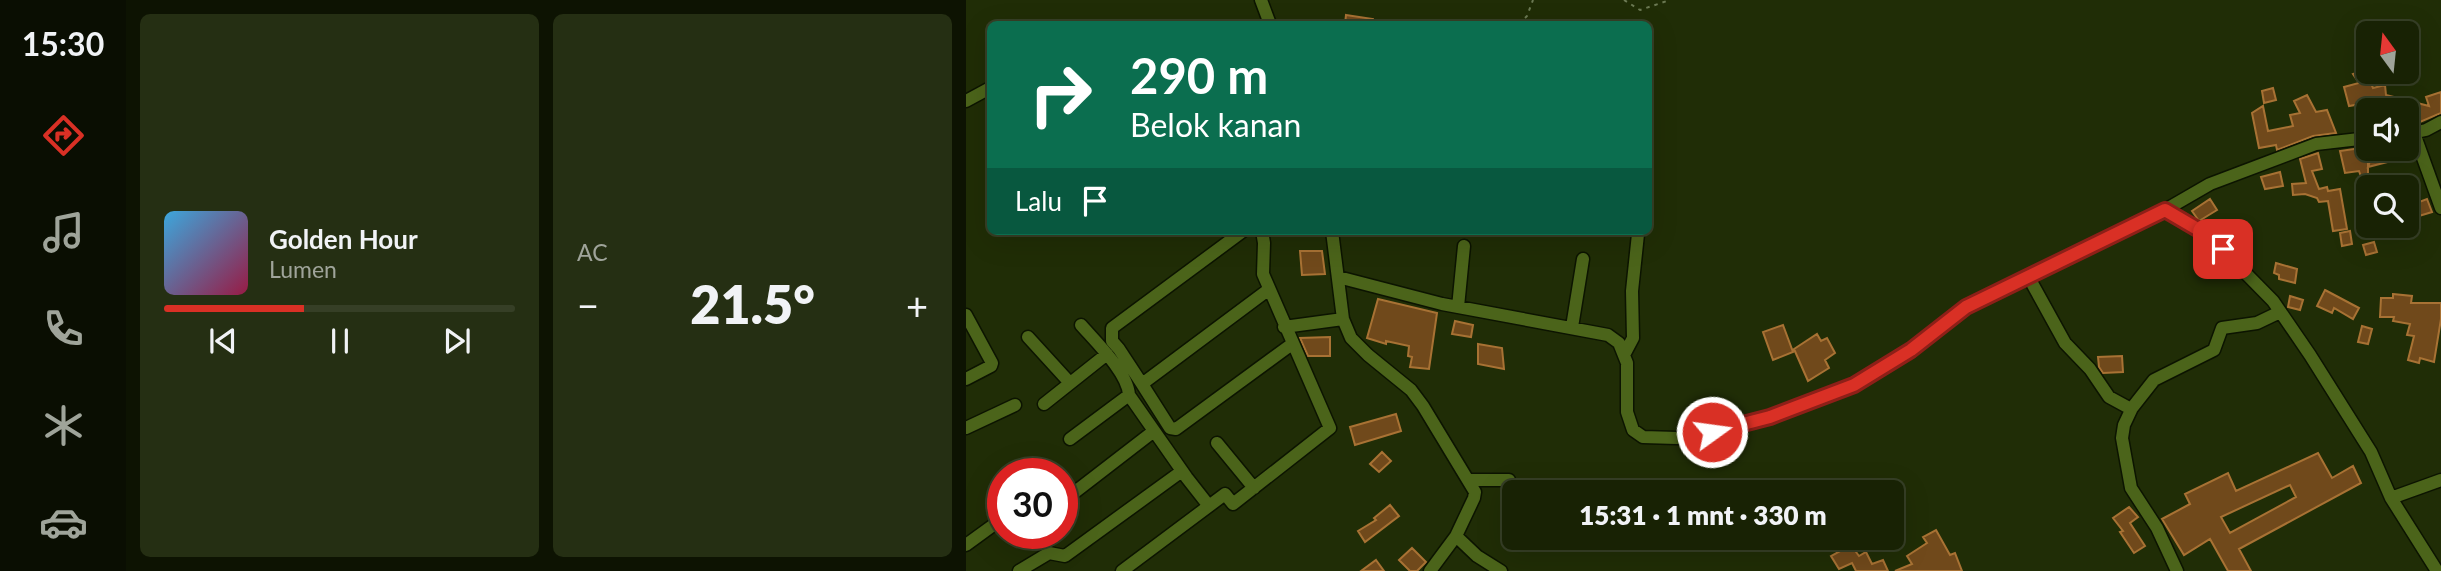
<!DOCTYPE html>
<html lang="id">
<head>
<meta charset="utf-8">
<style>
	body { margin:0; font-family:Lato,sans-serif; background:#252f13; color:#f1f3f6; height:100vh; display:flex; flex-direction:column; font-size:26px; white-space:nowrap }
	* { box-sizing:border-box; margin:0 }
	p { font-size:23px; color:#9fa49a }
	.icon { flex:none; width:38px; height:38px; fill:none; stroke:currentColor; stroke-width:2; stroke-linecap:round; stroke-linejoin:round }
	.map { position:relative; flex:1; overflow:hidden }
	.side { display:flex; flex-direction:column; gap:14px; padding:14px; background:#0d1302; width:840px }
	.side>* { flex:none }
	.banner { position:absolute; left:21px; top:21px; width:665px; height:214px; border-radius:10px; box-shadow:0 7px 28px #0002,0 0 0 2px #363f26; background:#0b6e4f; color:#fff; overflow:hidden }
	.needle { width:46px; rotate:345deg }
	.controls { position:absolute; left:1390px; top:21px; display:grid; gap:14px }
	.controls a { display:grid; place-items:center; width:63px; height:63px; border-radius:10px; background:#182204; box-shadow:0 7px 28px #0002,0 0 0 2px #363f26; font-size:35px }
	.speed { position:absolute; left:21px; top:458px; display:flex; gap:14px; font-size:35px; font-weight:700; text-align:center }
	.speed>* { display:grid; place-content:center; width:91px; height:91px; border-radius:50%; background:#182204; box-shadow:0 7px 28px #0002,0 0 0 2px #363f26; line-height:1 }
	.speed .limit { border:10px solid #d22; background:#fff; color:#111 }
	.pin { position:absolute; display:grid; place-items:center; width:60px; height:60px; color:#fff; margin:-30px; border-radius:14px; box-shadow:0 4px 10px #0006 }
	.me { position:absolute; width:77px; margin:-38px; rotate:76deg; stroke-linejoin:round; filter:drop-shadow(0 0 5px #0008) }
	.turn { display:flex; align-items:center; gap:24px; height:147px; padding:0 28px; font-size:32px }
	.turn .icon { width:91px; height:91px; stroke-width:2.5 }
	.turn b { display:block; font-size:49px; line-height:60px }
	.then { display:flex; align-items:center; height:66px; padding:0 28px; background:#0003; gap:14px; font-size:26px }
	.big { font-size:52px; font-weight:800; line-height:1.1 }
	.side .card { flex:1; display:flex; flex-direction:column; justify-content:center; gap:10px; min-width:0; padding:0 24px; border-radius:10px; background:#252f13 }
	.song { display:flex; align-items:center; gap:21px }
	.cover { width:84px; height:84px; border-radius:10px; background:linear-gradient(135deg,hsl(200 70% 55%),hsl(340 70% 35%)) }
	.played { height:7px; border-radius:4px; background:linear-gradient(90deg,#d93025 40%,#363f26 40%) }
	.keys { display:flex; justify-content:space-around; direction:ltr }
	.heat { display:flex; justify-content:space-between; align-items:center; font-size:38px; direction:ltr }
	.side .tiles { flex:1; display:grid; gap:14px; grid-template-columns:repeat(2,1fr) }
	.trip { position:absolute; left:536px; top:480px; width:402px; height:70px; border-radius:10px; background:#182204; box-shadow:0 7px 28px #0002,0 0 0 2px #363f26; font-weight:800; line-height:70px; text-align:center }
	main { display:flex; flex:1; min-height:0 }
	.tabs { display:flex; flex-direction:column; width:126px; justify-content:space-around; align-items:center; background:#0a0e02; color:#9fa49a }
	.tabs .icon { width:49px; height:49px }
	.tabs .current { color:#d93025 }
	.tabs b { font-size:32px; color:#f1f3f6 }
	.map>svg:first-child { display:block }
	.building { fill:#70491b; stroke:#a87234; stroke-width:2; fill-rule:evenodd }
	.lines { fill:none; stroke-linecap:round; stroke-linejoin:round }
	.street-casing { stroke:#0c1401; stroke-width:15 }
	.path { stroke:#6b7953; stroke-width:2; stroke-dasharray:3.5 5; stroke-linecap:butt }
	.street { stroke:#4b641a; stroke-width:12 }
	.route-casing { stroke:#8d1f18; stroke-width:18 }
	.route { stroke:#d93025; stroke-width:12 }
</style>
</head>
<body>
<main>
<nav class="tabs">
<b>15:30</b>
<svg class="icon current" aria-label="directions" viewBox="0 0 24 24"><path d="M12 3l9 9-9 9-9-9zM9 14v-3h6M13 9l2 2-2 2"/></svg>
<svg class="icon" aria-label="music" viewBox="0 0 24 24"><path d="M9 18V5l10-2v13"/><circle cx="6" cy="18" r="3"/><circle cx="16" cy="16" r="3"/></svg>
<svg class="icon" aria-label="phone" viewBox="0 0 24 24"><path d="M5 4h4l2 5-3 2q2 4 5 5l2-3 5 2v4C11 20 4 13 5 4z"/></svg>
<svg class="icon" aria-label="climate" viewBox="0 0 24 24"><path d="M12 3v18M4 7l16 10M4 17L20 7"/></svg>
<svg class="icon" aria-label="car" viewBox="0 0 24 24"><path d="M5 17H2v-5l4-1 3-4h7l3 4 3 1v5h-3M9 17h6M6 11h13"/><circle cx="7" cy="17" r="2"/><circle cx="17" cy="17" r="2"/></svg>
</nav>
<section class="side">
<div class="tiles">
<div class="card">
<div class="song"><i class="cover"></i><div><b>Golden Hour</b><p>Lumen</p></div></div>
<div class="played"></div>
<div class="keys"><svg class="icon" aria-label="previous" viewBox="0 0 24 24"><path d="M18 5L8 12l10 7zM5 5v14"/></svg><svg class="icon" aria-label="pause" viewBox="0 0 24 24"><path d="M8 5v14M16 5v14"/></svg><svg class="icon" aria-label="next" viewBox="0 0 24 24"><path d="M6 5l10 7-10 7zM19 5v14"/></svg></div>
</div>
<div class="card"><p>AC</p>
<div class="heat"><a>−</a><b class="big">21.5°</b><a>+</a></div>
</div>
</div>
</section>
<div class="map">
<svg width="1475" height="571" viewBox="0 0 1475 571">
	<rect width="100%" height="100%" fill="#202d06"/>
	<!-- building -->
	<path class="building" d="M380,15L407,19V24H379Z
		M1399,70L1407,88L1419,85L1420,95L1463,106L1460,97L1475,92V113L1454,122L1440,118V110H1426L1402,101V129L1393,130L1389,105L1383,106L1378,87L1393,83L1387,74Z
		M1307,88L1310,100L1298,103L1296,91Z
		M1341,95L1350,112L1361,110L1370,133L1347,136L1311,150L1310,145L1293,148L1286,113L1297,106L1302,131L1327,126L1324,115L1334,113L1328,101Z
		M1402,147V191H1400L1393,171L1379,173L1374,151Z
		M1408,149H1435L1437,158L1402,167Z
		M1352,153L1356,169L1346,171L1353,189L1361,187L1362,191L1374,189L1381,229L1367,231L1362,201L1353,202L1351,198L1339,194L1327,195L1326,184L1340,183L1334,159Z
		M1314,172L1317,186L1299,189L1295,177Z
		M1244,199L1251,210L1233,221L1226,211Z
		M1461,199L1466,212L1440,220V207Z
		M1384,231L1386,244L1376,246L1374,233Z
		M1408,242L1411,252L1400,255L1397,245Z
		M334,251H356L359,274L336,275Z
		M1310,263L1331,269L1329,283L1313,279V275L1308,273Z
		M1359,290L1393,308L1387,319L1368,308L1366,313L1351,306Z
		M1427,294L1446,296L1445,303H1475V319L1468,362L1454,358L1453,363L1442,360L1448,336L1441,335L1444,324L1427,321L1428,317H1414L1415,298H1427Z
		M1324,296L1337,300L1334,310L1322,307Z
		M412,299L471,313L463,369L444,367L446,357L442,356L443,346L420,341V344L401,338Z
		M489,321L507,325L505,337L486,334Z
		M817,325L827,352L807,360L797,332Z
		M1396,326L1406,329L1402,344L1392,342Z
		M851,334L855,341L861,338L869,353L859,360L863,368L842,381L828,349Z
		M364,337V356H342L334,338Z
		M512,344L536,348L538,369L512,364Z
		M1156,356L1157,372L1137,373L1133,367L1132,357Z
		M430,414L435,431L389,445L384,427Z
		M416,452L425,461L413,472L404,464Z
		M1352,453L1366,478L1387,466L1395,483L1273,549L1285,571H1262L1244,539L1218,555L1196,519L1224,504L1219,494L1262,473L1270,491ZM1324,485L1330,497L1264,533L1255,517Z
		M424,505L433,516L399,542L392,531L410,520L408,518Z
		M1163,507L1172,517L1164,523L1179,546L1168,553L1154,532L1157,531L1147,518Z
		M970,530L984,555L989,553L996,571H929L946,564L941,556L961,543L957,537Z
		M885,545L893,556L900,552L906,564L917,560L922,571H890L886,563L873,569L865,556Z
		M446,548L460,562L451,571H444L433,560Z
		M410,560L418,571H395Z"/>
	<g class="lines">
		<!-- street casing -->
		<g class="street-casing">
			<path id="street" d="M295,0L304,24
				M0,101L24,88
				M1448,133L1475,208
				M1441,134L1460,130L1475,122
				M1199,210L1245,238L1307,301L1344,355L1405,452L1425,498L1471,571
				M277,231L146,328V341L153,349L176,384L302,290
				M366,231L377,319L385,338L402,355L445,390L457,406L509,492L508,498L490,536L464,571
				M1062,276L1099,343L1124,369L1143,397L1165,409
				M372,277L476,304L642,335L653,343L661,363V412L667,430L677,437L711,438L804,417L888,385L945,350L1000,307L1199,210L1244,184L1350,144L1402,138
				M492,307L498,246
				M0,315L26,363L25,366L0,379
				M115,325C130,342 162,373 163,395L221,478L243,506
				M318,327L377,319
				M606,327L617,259
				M62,337L104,383
				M658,355L667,338L666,291L672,234
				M176,384L204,428L210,429L326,344
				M78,404L141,354
				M0,428L49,405
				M104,439L163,395
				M251,443L288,488
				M503,480H543
				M1425,498L1475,480
				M96,502L188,431
				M490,536L511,556L535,571
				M0,545L37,518
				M53,571L83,553L99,556L216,471
				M156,571L259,494L267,504L364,428L297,274L298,243L296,231
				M1211,571L1191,528L1165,488L1156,438L1158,425L1166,408L1188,380L1248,350L1256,328L1291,323L1314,312"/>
		</g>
		<!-- path -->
		<path class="path" d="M658,0L674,10L704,0
			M553,24L561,16L567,0"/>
		<!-- street -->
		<use href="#street" class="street"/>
	</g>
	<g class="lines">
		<!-- route casing -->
		<g class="route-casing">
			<path id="route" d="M746,432L804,417L888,385L945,350L1000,307L1199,210L1245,237L1257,249"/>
		</g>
		<!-- route -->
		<use href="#route" class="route"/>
	</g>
</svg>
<div class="controls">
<a><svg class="needle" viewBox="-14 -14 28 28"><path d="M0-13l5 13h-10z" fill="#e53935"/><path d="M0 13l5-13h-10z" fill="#9fa49a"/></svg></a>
<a><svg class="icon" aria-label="sound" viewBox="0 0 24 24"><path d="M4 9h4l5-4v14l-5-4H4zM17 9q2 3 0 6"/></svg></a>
<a><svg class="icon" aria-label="search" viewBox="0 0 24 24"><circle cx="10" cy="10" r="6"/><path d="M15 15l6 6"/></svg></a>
</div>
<div class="speed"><div class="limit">30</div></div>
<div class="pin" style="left:1257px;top:249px;background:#d93025"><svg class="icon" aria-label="arrive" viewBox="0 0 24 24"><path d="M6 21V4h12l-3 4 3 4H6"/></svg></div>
<svg class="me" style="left:746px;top:432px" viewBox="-20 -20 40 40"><circle r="17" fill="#d93025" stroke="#fff" stroke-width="3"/><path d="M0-11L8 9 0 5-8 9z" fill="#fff"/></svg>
<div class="trip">15:31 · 1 mnt · 330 m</div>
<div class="banner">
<div class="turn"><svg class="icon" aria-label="right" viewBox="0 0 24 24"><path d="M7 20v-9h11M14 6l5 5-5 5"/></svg><div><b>290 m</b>Belok kanan</div></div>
<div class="then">Lalu<svg class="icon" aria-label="arrive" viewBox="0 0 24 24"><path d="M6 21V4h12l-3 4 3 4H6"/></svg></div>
</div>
</div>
</main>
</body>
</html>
